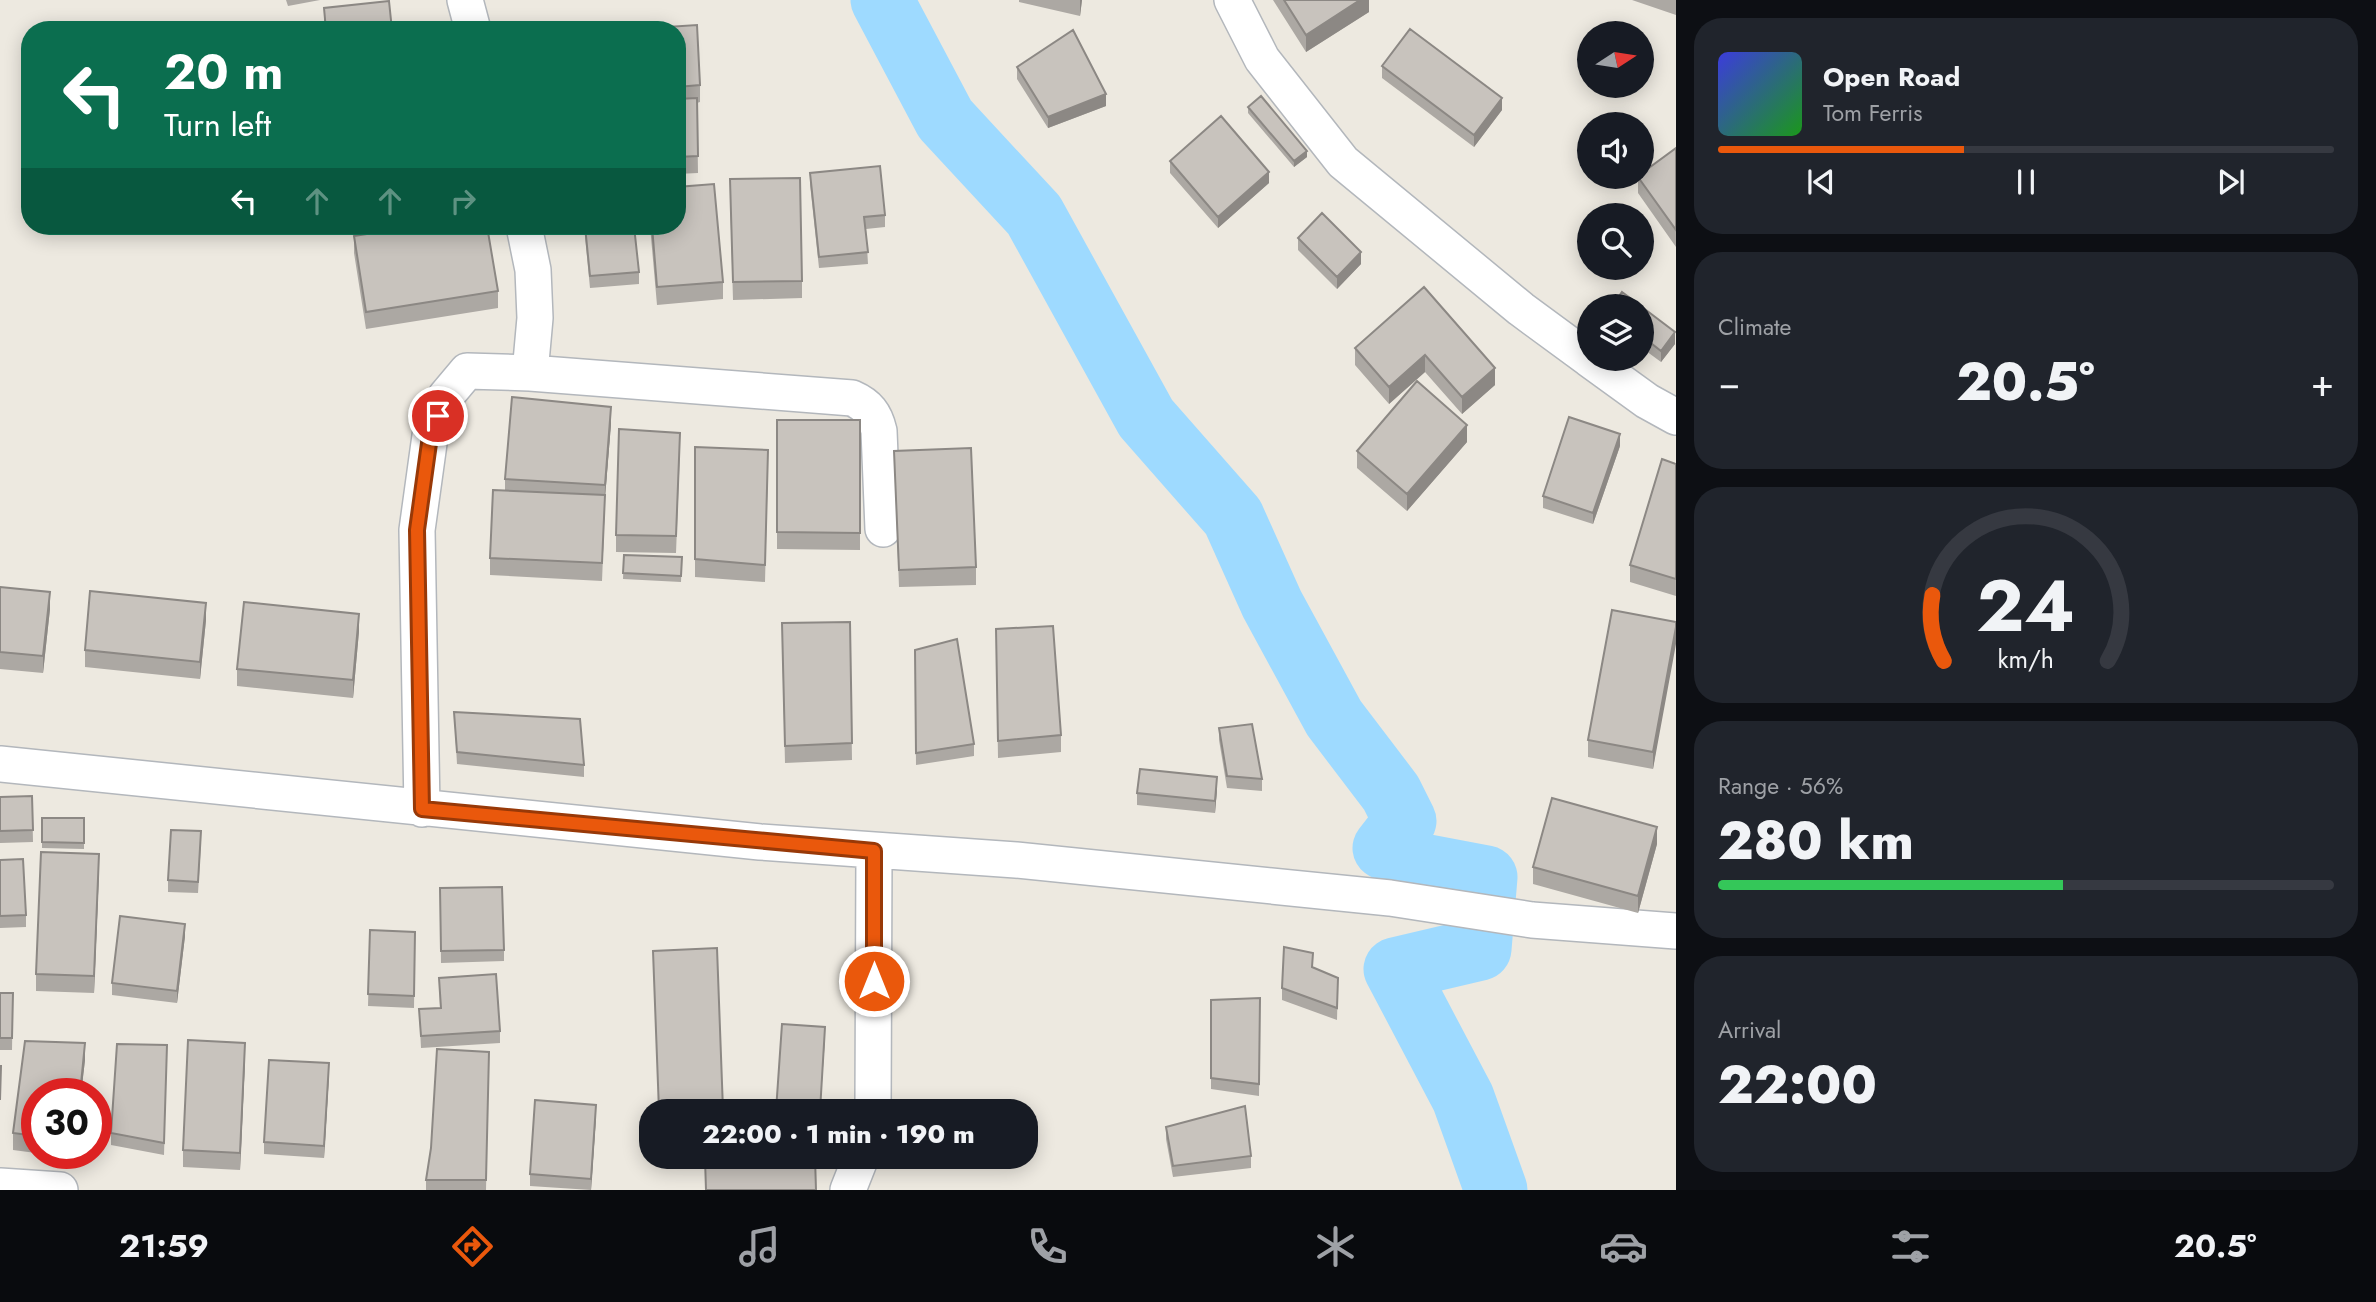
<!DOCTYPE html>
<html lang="en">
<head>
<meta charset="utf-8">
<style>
	body { margin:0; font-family:Jost,sans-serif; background:#20242c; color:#f1f3f6; height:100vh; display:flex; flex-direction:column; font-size:26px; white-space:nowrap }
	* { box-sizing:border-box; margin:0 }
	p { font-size:23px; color:#9ea1a6 }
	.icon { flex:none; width:38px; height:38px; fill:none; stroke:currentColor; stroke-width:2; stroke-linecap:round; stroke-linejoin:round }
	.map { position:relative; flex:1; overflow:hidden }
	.panel { display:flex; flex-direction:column; gap:18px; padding:18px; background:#0d0f14; width:700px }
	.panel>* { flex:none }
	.hud { position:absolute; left:21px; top:21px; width:665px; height:214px; border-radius:28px; box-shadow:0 4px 18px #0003; background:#0b6e4f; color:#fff; overflow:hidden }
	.needle { width:46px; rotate:78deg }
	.tools { position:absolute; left:1577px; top:21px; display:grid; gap:14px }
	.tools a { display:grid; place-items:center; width:77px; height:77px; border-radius:50%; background:#171b24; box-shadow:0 4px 18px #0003; font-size:35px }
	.speed { position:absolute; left:21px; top:1078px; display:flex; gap:14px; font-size:35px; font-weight:700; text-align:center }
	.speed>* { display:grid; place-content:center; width:91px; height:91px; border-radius:50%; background:#171b24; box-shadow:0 4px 18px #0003; line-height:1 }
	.speed .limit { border:10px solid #d22; background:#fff; color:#111 }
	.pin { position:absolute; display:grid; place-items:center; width:60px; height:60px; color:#fff; margin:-30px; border:4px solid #fff; border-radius:50%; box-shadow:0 2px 7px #0007 }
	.me { position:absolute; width:77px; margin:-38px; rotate:0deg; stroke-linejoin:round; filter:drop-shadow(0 0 5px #0008) }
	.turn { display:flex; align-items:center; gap:24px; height:147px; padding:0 28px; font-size:32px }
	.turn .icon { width:91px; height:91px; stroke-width:2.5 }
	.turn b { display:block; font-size:49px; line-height:60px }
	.lanes { display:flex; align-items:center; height:66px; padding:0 28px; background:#0003; justify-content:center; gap:35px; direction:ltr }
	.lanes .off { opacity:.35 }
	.big { font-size:52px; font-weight:800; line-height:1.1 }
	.panel .tile { flex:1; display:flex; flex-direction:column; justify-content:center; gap:10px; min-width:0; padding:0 24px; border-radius:28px; background:#20242c }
	.panel .dial { align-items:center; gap:0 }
	.dial svg { height:182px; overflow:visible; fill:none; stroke:#363941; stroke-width:7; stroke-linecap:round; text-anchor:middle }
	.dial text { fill:#f1f3f6; stroke:none }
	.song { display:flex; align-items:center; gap:21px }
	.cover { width:84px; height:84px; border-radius:10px; background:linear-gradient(135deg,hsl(240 70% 55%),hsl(120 70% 35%)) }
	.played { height:7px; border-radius:4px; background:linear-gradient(90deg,#ea580c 40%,#363941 40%) }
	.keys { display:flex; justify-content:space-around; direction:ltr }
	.heat { display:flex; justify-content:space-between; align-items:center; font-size:38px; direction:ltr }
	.charge { height:10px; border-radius:5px; background:linear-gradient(90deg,#34c759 56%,#363941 0) }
	.trip { position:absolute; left:639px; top:1099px; width:399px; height:70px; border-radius:28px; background:#171b24; box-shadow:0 4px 18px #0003; font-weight:800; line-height:70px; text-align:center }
	.tabs { display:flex; height:112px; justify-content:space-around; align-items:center; background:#090b0e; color:#9ea1a6 }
	.tabs .icon { width:49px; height:49px }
	.tabs .on { color:#ea580c }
	.tabs b { font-size:32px; color:#f1f3f6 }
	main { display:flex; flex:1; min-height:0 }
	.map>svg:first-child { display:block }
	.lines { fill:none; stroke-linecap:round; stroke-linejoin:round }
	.river { stroke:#9edaff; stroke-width:63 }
	.street-casing { stroke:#b3b7bc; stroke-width:38 }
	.street { stroke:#fff; stroke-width:35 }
	.wall { fill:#aca8a3 }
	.shaded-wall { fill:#8c8884 }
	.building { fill:#c8c3bd; stroke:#8c8884; stroke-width:2 }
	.route-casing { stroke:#983908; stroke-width:18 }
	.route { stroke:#ea580c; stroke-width:12 }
</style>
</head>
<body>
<main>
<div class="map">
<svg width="1676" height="1190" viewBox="0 0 1676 1190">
	<rect width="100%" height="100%" fill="#ede9e0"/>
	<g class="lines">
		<!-- river -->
		<path class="river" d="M882,0L945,119L1034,215L1146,418L1233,517L1272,604L1334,718L1391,793L1405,821L1384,848L1412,863L1486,877L1480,949L1395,969L1463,1098L1496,1190"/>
		<!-- street casing -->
		<g class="street-casing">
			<path id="street" d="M465,0L473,30
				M1232,0L1262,59L1343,162L1521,309L1589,359
				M1589,359L1647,401L1676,417
				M530,373L852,398C868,405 875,414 879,431L883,529
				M0,764L760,842L1016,860L1390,898L1532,920L1676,931
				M422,809L417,530L430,436L446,396L467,371L530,373L535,318L533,270L524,226
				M873,1111L874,851
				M0,1186L60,1190
				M848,1190L861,1157"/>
		</g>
		<!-- street -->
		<use href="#street" class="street"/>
	</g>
	<!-- wall -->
	<path class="wall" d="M286,0H320L288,6Z
		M1019,0H1082L1080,16L1019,2Z
		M1273,0H1369V12L1306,52Z
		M1632,0H1676V15Z
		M324,8L392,30H324Z
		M677,30L700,85V102L697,103L698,173L677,174Z
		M1382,66L1502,110L1474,147L1382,78Z
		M1017,67L1106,106L1048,128L1017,79Z
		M1248,107L1307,157L1294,167L1248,113Z
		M1676,148V247L1638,193V177Z
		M1170,161L1269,183L1218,228L1170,173Z
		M810,173L885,215V227L866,229L868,264L819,268L810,184Z
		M730,196L802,281V298L733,300Z
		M405,226H487L498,291V308L366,329L354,253V236L406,228Z
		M584,226H634L639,272V284L590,288Z
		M650,226H677L723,282V299L657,305Z
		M1298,238L1361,264L1337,289L1298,250Z
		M1424,287L1495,385L1462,414L1425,372L1389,404L1355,365V348Z
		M1642,307L1675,344L1661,362L1642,348Z
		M777,420H860V550L777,549Z
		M611,424L605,498L602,581L490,575V558L505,490V479Z
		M1467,442L1407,511L1357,468V451Z
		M1620,446L1593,524L1543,508V496Z
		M695,447L768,467L765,582L695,577Z
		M680,450L676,553L616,552V535Z
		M894,451L976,567V585L899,587Z
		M1676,464V596L1630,582V565Z
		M624,555L682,557L681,582L623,579Z
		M0,587L50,609L43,673L0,669Z
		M206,620L200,679L85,667V650Z
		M850,622L852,760L785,763L782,640Z
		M1676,622L1653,769L1588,757V740Z
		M996,629L1061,735V752L998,758Z
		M359,631L353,698L237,686V669Z
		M915,650L974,744V756L916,765Z
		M454,712L584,765V777L457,764Z
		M1219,728L1262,779V791L1227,788L1219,740Z
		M1217,789L1215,813L1137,805V793Z
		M32,796L33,842L0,843V797Z
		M42,818H84V849L42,848Z
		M201,843L198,893L168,892V880Z
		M1657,844L1638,913L1533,884V867Z
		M0,860L26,915V927L0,928Z
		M99,871L94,993L36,991V974Z
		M440,888L504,950V961L441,963Z
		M370,930L415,932L414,1008L368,1006Z
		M185,936L177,1003L112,995V983Z
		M717,948L723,1111H659L653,951Z
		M1313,968L1338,978L1337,1020L1282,1000V988Z
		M439,978L500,1031V1043L421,1048L419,1009L440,1008Z
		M0,993H13L12,1050H0Z
		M1260,998L1259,1096L1211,1089V1000Z
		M25,1041L85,1043V1060L81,1094H37V1153H75L74,1158L13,1150V1133Z
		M167,1045L164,1155L111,1145V1133Z
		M489,1052L486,1190H426V1180Z
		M245,1061L240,1170L183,1167V1150Z
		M329,1075L324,1158L264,1154V1142Z
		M596,1117L591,1190L530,1186V1174Z
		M1166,1127L1251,1156V1168L1173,1177L1166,1139Z"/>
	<!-- shaded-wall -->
	<path class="shaded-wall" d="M1080,0H1082L1080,16Z
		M1360,0H1369V12L1306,52V35Z
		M1106,94V106L1048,128V117Z
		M1502,98V110L1474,147V135Z
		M1307,151V157L1294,167V161Z
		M1269,172V183L1218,228V217Z
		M1361,252V264L1337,289V277Z
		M1675,332V344L1661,362V351Z
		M1425,355V372L1389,404V387Z
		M1495,368V385L1462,414V397Z
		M611,407V424L605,498L602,581L605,485Z
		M1467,425V442L1407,511V494Z
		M1620,434V446L1593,524V513Z
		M50,592V609L43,673V656Z
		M206,603V620L200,679V662Z
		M359,614V631L353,698V680Z
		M1676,627V644L1653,769V752Z
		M1217,777V789L1215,813V801Z
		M1657,827V844L1638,913V896Z
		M99,854V871L94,993V976Z
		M185,924V936L177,1003V991Z
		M825,1027V1039L820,1111Z
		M85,1043V1060L81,1094H80Z
		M245,1043V1061L240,1170V1153Z
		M329,1063V1075L324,1158V1146Z
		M596,1105V1117L591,1190V1179Z"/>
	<!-- building -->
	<path class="building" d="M1284,0H1360L1306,35Z
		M389,1L392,30H326L324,8Z
		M697,25L700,85L677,87V30H620Z
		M1410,29L1502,98L1474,135L1382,66Z
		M1073,30L1106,94L1048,117L1017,67Z
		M1261,96L1307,151L1294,161L1248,107Z
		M697,98L698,156L677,157V99Z
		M1221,116L1269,172L1218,217L1170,161Z
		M1676,148V230L1638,177H1642V173Z
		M880,166L885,215L864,217L868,252L819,257L810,173Z
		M800,178L802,281L733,282L730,179Z
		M714,184L723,282L657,287L652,226H677V187Z
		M1322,213L1361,252L1337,277L1298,238Z
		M418,226H487L498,291L366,312L354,236Z
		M585,226H634L639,272L590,276Z
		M1424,287L1495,368L1462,397L1425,355L1389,387L1355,348Z
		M1622,292L1641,306H1612Z
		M1642,307L1675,332L1661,351L1642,336Z
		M1417,381L1467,425L1407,494L1357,451Z
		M512,397L611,407L605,485L505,479Z
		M1569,417L1620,434L1593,513L1543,496Z
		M777,420H860V533L777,532Z
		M619,429L680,433L676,536L616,535Z
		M695,447L768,450L765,565L695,559Z
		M971,448L976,567L899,570L894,451Z
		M1662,459L1676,464V579L1630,565Z
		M493,490L605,495L602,563L490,558Z
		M624,555L682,557L681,576L623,573Z
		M0,587L50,592L43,656L0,652Z
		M90,591L206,603L200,662L85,650Z
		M244,602L359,614L353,680L237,669Z
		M1612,610L1676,622V627L1653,752L1588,740Z
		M850,622L852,743L785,746L782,623Z
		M1053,626L1061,735L998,741L996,629Z
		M957,639L974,744L916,753L915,650Z
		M454,712L580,719L584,765L457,752Z
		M1252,724L1262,779L1227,776L1219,728Z
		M1140,769L1217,777L1215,801L1137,793Z
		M32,796L33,830L0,831V797Z
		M1552,798L1657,827L1638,896L1533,867Z
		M42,818H84V843L42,842Z
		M171,830L201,831L198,882L168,880Z
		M41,852L99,854L94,976L36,974Z
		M23,859L26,915L0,916V860Z
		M502,887L504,950L441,951L440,888Z
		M120,916L185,924L177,991L112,983Z
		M370,930L415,932L414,996L368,994Z
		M1284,947L1313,953L1312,967L1338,978L1337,1008L1282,988Z
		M717,948L723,1110L659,1111L653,951Z
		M496,974L500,1031L421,1036L419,1009L441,1008L439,978Z
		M0,993H13L12,1038H0Z
		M1260,998L1259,1084L1211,1078V1000Z
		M782,1024L825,1027L820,1111H776Z
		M188,1040L245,1043L240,1153L183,1150Z
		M25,1041L85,1043L80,1094H37V1136L13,1133Z
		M117,1044L167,1045L164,1143L111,1133Z
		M437,1049L489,1052L486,1180H426L431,1148Z
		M269,1060L329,1063L324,1146L264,1142Z
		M0,1066H1L0,1100Z
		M535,1100L596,1105L591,1179L530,1174Z
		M1245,1106L1251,1156L1173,1166L1166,1127Z
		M784,1157H815L816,1190H706L705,1159Z"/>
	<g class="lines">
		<!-- route casing -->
		<g class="route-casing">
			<path id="route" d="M438,416L430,436L417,530L422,809L874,851V981"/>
		</g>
		<!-- route -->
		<use href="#route" class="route"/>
	</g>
</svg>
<div class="tools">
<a><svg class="needle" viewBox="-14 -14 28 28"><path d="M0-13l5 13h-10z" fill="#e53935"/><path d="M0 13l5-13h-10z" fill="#9ea1a6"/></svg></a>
<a><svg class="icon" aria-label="sound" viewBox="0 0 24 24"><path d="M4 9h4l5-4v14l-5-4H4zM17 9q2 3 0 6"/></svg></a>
<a><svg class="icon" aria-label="search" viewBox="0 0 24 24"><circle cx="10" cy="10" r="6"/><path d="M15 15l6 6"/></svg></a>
<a><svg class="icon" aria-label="layers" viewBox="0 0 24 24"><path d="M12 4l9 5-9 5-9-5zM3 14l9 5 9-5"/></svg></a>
</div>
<div class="speed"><div class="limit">30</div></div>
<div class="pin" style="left:438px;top:416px;background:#d93025"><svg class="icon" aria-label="arrive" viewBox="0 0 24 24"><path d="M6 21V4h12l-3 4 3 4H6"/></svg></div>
<svg class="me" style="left:874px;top:981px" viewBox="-20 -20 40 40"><circle r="17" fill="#ea580c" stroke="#fff" stroke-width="3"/><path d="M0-11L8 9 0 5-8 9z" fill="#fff"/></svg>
<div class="trip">22:00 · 1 min · 190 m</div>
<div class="hud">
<div class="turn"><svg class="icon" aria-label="left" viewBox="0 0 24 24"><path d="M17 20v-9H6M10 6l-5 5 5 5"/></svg><div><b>20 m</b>Turn left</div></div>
<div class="lanes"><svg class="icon" aria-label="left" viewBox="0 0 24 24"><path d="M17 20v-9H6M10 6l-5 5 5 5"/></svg><svg class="icon off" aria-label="ahead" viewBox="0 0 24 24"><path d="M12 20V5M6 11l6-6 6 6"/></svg><svg class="icon off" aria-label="ahead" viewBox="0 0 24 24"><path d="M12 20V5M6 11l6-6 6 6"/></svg><svg class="icon off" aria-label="right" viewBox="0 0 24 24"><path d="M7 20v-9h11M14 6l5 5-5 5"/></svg></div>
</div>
</div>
<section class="panel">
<div class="tile">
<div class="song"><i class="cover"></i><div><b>Open Road</b><p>Tom Ferris</p></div></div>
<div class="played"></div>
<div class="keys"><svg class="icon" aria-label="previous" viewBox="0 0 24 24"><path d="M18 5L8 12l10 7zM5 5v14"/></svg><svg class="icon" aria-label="pause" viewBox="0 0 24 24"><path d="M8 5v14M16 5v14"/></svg><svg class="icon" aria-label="next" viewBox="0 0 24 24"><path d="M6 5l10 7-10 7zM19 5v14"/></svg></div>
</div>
<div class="tile"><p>Climate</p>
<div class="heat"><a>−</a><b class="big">20.5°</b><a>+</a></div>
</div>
<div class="tile dial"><svg viewBox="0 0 100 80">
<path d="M14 69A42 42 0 1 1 86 69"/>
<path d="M14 69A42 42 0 0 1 9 40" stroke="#ea580c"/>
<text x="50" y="56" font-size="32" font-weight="700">24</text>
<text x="50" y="72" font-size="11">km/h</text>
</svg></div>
<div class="tile"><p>Range · 56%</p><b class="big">280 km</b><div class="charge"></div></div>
<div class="tile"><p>Arrival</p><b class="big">22:00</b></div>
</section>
</main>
<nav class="tabs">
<b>21:59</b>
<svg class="icon on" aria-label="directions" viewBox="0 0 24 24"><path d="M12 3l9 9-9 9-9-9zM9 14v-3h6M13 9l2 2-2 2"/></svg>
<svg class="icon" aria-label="music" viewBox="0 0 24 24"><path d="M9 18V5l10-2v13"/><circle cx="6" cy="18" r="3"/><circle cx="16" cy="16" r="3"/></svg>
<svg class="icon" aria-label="phone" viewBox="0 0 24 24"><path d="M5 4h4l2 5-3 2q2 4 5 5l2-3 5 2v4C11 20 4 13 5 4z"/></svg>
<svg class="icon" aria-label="climate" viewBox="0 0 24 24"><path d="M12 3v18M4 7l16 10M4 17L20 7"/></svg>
<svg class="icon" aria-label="car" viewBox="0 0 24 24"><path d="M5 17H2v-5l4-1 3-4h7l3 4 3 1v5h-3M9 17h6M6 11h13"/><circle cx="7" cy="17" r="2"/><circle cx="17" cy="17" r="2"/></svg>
<svg class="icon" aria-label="filters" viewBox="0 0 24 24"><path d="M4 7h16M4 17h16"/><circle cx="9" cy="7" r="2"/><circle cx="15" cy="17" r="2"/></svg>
<b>20.5°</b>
</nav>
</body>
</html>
